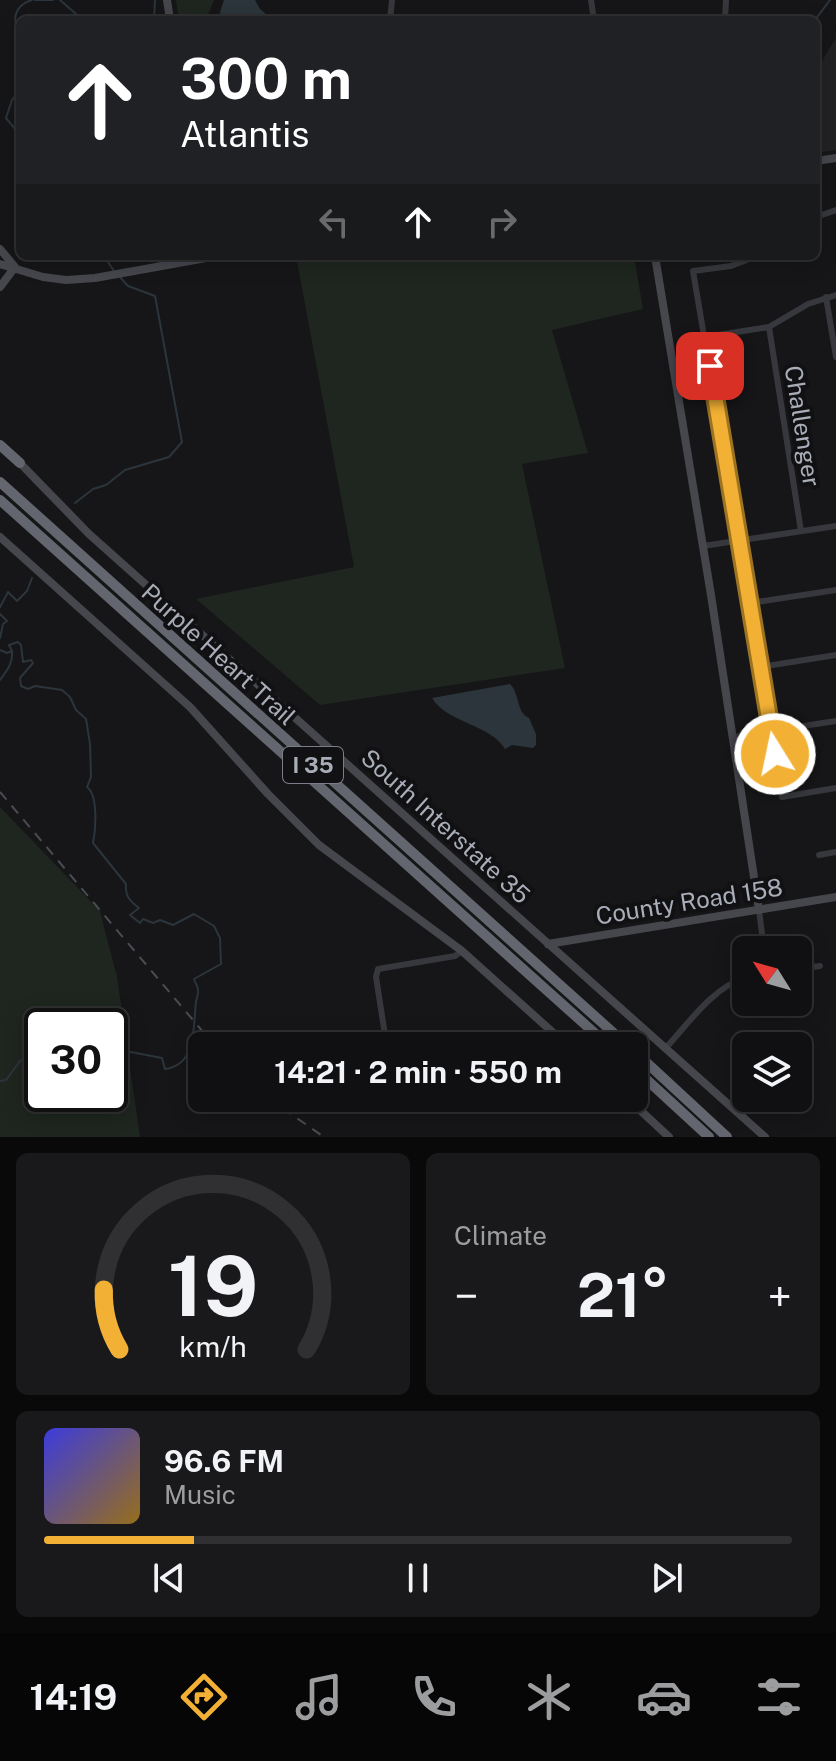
<!DOCTYPE html>
<html lang="en">
<head>
<meta charset="utf-8">
<style>
	body { margin:0; font-family:"Public Sans",sans-serif; background:#19191b; color:#f1f3f6; height:100vh; display:flex; flex-direction:column; font-size:30px; white-space:nowrap }
	* { box-sizing:border-box; margin:0 }
	p { font-size:26px; color:#9c9d9f }
	.icon { flex:none; width:44px; height:44px; fill:none; stroke:currentColor; stroke-width:2; stroke-linecap:round; stroke-linejoin:round }
	.map { position:relative; height:1137px; overflow:hidden }
	.side { display:flex; flex-direction:column; gap:16px; padding:16px; background:#09090a; flex:1 }
	.side>* { flex:none }
	.hud { position:absolute; left:16px; top:16px; width:804px; height:244px; border-radius:12px; box-shadow:0 4px 20px #0003,0 0 0 2px #303032; background:#202124; color:#fff; overflow:hidden }
	.needle { width:52px; rotate:307deg }
	.buttons { position:absolute; left:732px; top:936px; display:grid; gap:16px }
	.buttons a { display:grid; place-items:center; width:80px; height:80px; border-radius:12px; background:#101012; box-shadow:0 4px 20px #0003,0 0 0 2px #303032; font-size:40px }
	.speed { position:absolute; left:24px; top:1008px; display:flex; gap:16px; font-size:40px; font-weight:700; text-align:center }
	.speed>* { display:grid; place-content:center; width:104px; height:104px; border-radius:50%; background:#101012; box-shadow:0 4px 20px #0003,0 0 0 2px #303032; line-height:1 }
	.speed .limit { border:4px solid #111; border-radius:12px; background:#fff; color:#111 }
	.pin { position:absolute; display:grid; place-items:center; width:68px; height:68px; color:#fff; margin:-34px; border-radius:16px; box-shadow:0 4px 12px #0006 }
	.me { position:absolute; width:88px; margin:-44px; rotate:350deg; stroke-linejoin:round; filter:drop-shadow(0 0 6px #0008) }
	.turn { display:flex; align-items:center; gap:28px; height:168px; padding:0 32px; font-size:36px }
	.turn .icon { width:104px; height:104px; stroke-width:2.5 }
	.turn b { display:block; font-size:56px; line-height:68px }
	.lanes { display:flex; align-items:center; height:76px; padding:0 32px; background:#0003; justify-content:center; gap:40px; direction:ltr }
	.lanes .off { opacity:.35 }
	.big { font-size:60px; font-weight:700; line-height:1.1 }
	.side .card { flex:1; display:flex; flex-direction:column; justify-content:center; gap:12px; min-width:0; padding:0 28px; border-radius:12px; background:#19191b }
	.side .dial { align-items:center; gap:0 }
	.dial svg { height:208px; overflow:visible; fill:none; stroke:#303032; stroke-width:7; stroke-linecap:round; text-anchor:middle }
	.dial text { fill:#f1f3f6; stroke:none }
	.song { display:flex; align-items:center; gap:24px }
	.cover { width:96px; height:96px; border-radius:12px; background:linear-gradient(135deg,hsl(240 70% 55%),hsl(40 70% 35%)) }
	.played { height:8px; border-radius:4px; background:linear-gradient(90deg,#f2b134 20%,#303032 20%) }
	.keys { display:flex; justify-content:space-around; direction:ltr }
	.heat { display:flex; justify-content:space-between; align-items:center; font-size:44px; direction:ltr }
	.side .tiles { flex:1; display:grid; gap:16px; grid-template-columns:1fr 1fr }
	.card:last-child { grid-column:span 2 }
	.trip { position:absolute; left:188px; top:1032px; width:460px; height:80px; border-radius:12px; background:#101012; box-shadow:0 4px 20px #0003,0 0 0 2px #303032; font-weight:700; line-height:80px; text-align:center }
	.tabs { display:flex; height:128px; justify-content:space-around; align-items:center; background:#060607; color:#9c9d9f }
	.tabs .icon { width:56px; height:56px }
	.tabs .active { color:#f2b134 }
	.tabs b { font-size:36px; color:#f1f3f6 }
	.map>svg:first-child { display:block }
	.built { fill:#222225 }
	.green { fill:#1e261f; fill-rule:evenodd }
	.water { fill:#2c353c }
	.lines { fill:none; stroke-linecap:round; stroke-linejoin:round }
	.stream { stroke:#2c353c; stroke-width:2 }
	.street { stroke:#37383d; stroke-width:6 }
	.secondary { stroke:#45474d; stroke-width:8 }
	.highway { stroke:#63666e; stroke-width:10 }
	.rail { stroke:#4a4c52; stroke-width:2; stroke-dasharray:10 8; stroke-linecap:butt }
	.route-casing { stroke:#9d7322; stroke-width:20 }
	.route { stroke:#f2b134; stroke-width:14 }
	.labels { text-anchor:middle; dominant-baseline:central; stroke-width:8; stroke-linejoin:round; paint-order:stroke }
	.shield { fill:#111113; stroke:#7b7e86; stroke-width:2 }
	.shield-label { font-size:22px; font-weight:bold; fill:#a8adb8 }
	.street-label { font-size:24px; fill:#a8adb8; stroke:#111113 }
</style>
</head>
<body>
<div class="map">
<svg width="836" height="1137" viewBox="0 0 836 1137">
	<rect width="100%" height="100%" fill="#161618"/>
	<!-- built -->
	<path class="built" d="M836,38V150L816,153V71Z"/>
	<!-- green -->
	<path class="green" d="M176,0H214L206,20H179Z
		M296,256H634L643,309L552,330L588,453L522,464L565,668L320,705L196,599L354,567Z
		M0,807L100,911L117,977L140,1137H0ZM110,1026V1094H42V1026Z"/>
	<!-- water -->
	<path class="water" d="M224,0H255L260,9L273,20H222L220,12Z
		M510,684C520,694 516,712 529,718L536,734V745L533,748L512,745L505,749C492,725 447,723 432,698Z"/>
	<g class="lines">
		<!-- stream -->
		<path class="stream" d="M35,0H53
			M60,0L83,20
			M154,20L155,0
			M815,20L830,0
			M20,34C11,19 15,5 32,0
			M20,90L12,100L6,118L20,135
			M104,256L114,271
			M75,503L93,489L106,485L125,470L169,457L182,442L155,296L128,286L119,276
			M0,607L8,592L17,601L27,591L32,578
			M0,614L7,621L3,624L0,638
			M0,650L7,653L12,651C13,664 7,670 0,680
			M12,651L9,645L18,642L21,645L23,662L31,660L33,663L20,678L21,686L28,689L35,686L62,690L70,697L76,710L86,719L90,744L91,777L87,787C98,795 96,828 93,843L126,884C125,897 130,901 139,908L130,915L140,923L143,919L153,923L160,920L173,925L194,914L214,926L220,938L221,964L194,979C195,983 198,986 198,990C199,991 196,1001 196,1002C193,1027 197,1065 165,1069L162,1058L131,1052L110,1059
			M0,1081L6,1080L20,1061L42,1049"/>
		<!-- street -->
		<path class="street" d="M591,0L594,20
			M390,20L392,0
			M725,20L726,0
			M816,217L836,210
			M757,256L731,266L693,271L782,797L836,788
			M826,297L836,357
			M769,327L801,531
			M705,337L769,327L808,304L836,295
			M703,546L836,526
			M750,603L836,590
			M760,667L836,655
			M733,737L836,721
			M819,855L836,852
			M759,910L764,950
			M798,969L820,966
			M385,1035L376,977L378,969L455,956L462,951
			M665,1049C688,1024 712,988 746,977"/>
		<!-- secondary -->
		<path class="secondary" d="M167,0L170,20
			M816,161L836,158
			M0,249L15,267
			M655,256L711,595L759,910
			M0,264L43,277L66,280L95,278L217,256
			M0,287L15,267
			M16,459L89,534L765,1137
			M0,537L190,707L268,794L319,845L462,951L568,1046
			M548,944L836,897
			M627,1098L669,1137"/>
		<!-- highway -->
		<path class="highway" d="M0,445L20,463
			M0,482L628,1046
			M0,500L609,1046
			M634,1051L727,1137
			M634,1068L709,1137"/>
		<!-- rail -->
		<path class="rail" d="M0,792L215,1046
			M268,1098L324,1137"/>
	</g>
	<g class="lines">
		<!-- route casing -->
		<g class="route-casing">
			<path id="route" d="M710,366L775,754"/>
		</g>
		<!-- route -->
		<use href="#route" class="route"/>
	</g>
	<g class="labels">
		<!-- shield labels -->
		<rect class="shield" x="283" y="747" width="60" height="36" rx="6"/>
		<g class="shield-label">
			<text x="313" y="765">I 35</text>
		</g>
		<!-- street labels -->
		<g class="street-label">
			<text transform="translate(803 426) rotate(81)">Challenger</text>
			<text transform="translate(219 654) rotate(42)">Purple Heart Trail</text>
			<text transform="translate(446 826) rotate(42)">South Interstate 35</text>
			<text transform="translate(689 901) rotate(-9)">County Road 158</text>
		</g>
	</g>
</svg>
<div class="buttons">
<a><svg class="needle" viewBox="-14 -14 28 28"><path d="M0-13l5 13h-10z" fill="#e53935"/><path d="M0 13l5-13h-10z" fill="#9c9d9f"/></svg></a>
<a><svg class="icon" aria-label="layers" viewBox="0 0 24 24"><path d="M12 4l9 5-9 5-9-5zM3 14l9 5 9-5"/></svg></a>
</div>
<div class="speed"><div class="limit">30</div></div>
<div class="pin" style="left:710px;top:366px;background:#d93025"><svg class="icon" aria-label="arrive" viewBox="0 0 24 24"><path d="M6 21V4h12l-3 4 3 4H6"/></svg></div>
<svg class="me" style="left:775px;top:754px" viewBox="-20 -20 40 40"><circle r="17" fill="#f2b134" stroke="#fff" stroke-width="3"/><path d="M0-11L8 9 0 5-8 9z" fill="#fff"/></svg>
<div class="trip">14:21 · 2 min · 550 m</div>
<div class="hud">
<div class="turn"><svg class="icon" aria-label="ahead" viewBox="0 0 24 24"><path d="M12 20V5M6 11l6-6 6 6"/></svg><div><b>300 m</b>Atlantis</div></div>
<div class="lanes"><svg class="icon off" aria-label="left" viewBox="0 0 24 24"><path d="M17 20v-9H6M10 6l-5 5 5 5"/></svg><svg class="icon" aria-label="ahead" viewBox="0 0 24 24"><path d="M12 20V5M6 11l6-6 6 6"/></svg><svg class="icon off" aria-label="right" viewBox="0 0 24 24"><path d="M7 20v-9h11M14 6l5 5-5 5"/></svg></div>
</div>
</div>
<section class="side">
<div class="tiles">
<div class="card dial"><svg viewBox="0 0 100 80">
<path d="M14 69A42 42 0 1 1 86 69"/>
<path d="M14 69A42 42 0 0 1 8 46" stroke="#f2b134"/>
<text x="50" y="56" font-size="32" font-weight="700">19</text>
<text x="50" y="72" font-size="11">km/h</text>
</svg></div>
<div class="card"><p>Climate</p>
<div class="heat"><a>−</a><b class="big">21°</b><a>+</a></div>
</div>
<div class="card">
<div class="song"><i class="cover"></i><div><b>96.6 FM</b><p>Music</p></div></div>
<div class="played"></div>
<div class="keys"><svg class="icon" aria-label="previous" viewBox="0 0 24 24"><path d="M18 5L8 12l10 7zM5 5v14"/></svg><svg class="icon" aria-label="pause" viewBox="0 0 24 24"><path d="M8 5v14M16 5v14"/></svg><svg class="icon" aria-label="next" viewBox="0 0 24 24"><path d="M6 5l10 7-10 7zM19 5v14"/></svg></div>
</div>
</div>
</section>
<nav class="tabs">
<b>14:19</b>
<svg class="icon active" aria-label="directions" viewBox="0 0 24 24"><path d="M12 3l9 9-9 9-9-9zM9 14v-3h6M13 9l2 2-2 2"/></svg>
<svg class="icon" aria-label="music" viewBox="0 0 24 24"><path d="M9 18V5l10-2v13"/><circle cx="6" cy="18" r="3"/><circle cx="16" cy="16" r="3"/></svg>
<svg class="icon" aria-label="phone" viewBox="0 0 24 24"><path d="M5 4h4l2 5-3 2q2 4 5 5l2-3 5 2v4C11 20 4 13 5 4z"/></svg>
<svg class="icon" aria-label="climate" viewBox="0 0 24 24"><path d="M12 3v18M4 7l16 10M4 17L20 7"/></svg>
<svg class="icon" aria-label="car" viewBox="0 0 24 24"><path d="M5 17H2v-5l4-1 3-4h7l3 4 3 1v5h-3M9 17h6M6 11h13"/><circle cx="7" cy="17" r="2"/><circle cx="17" cy="17" r="2"/></svg>
<svg class="icon" aria-label="filters" viewBox="0 0 24 24"><path d="M4 7h16M4 17h16"/><circle cx="9" cy="7" r="2"/><circle cx="15" cy="17" r="2"/></svg>
</nav>
</body>
</html>
